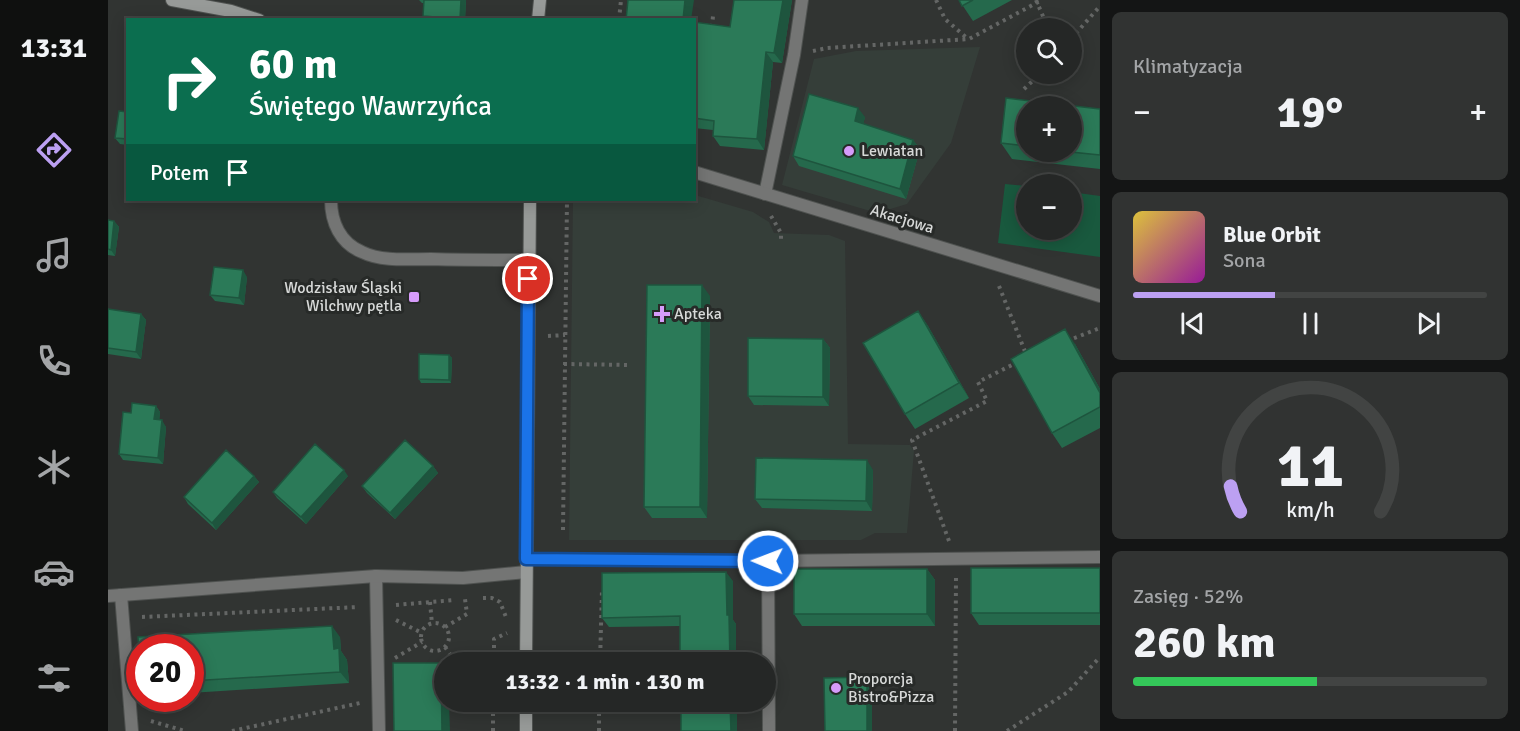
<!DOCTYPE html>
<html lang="pl">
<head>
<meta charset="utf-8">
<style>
	body { margin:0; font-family:Signika,sans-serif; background:#313332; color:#f1f3f6; height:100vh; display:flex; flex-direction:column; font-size:22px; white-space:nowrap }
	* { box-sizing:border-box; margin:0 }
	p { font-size:20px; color:#a3a5a7 }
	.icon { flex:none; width:33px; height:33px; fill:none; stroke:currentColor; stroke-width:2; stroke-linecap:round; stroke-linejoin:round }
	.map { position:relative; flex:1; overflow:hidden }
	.details { display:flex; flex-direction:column; gap:12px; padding:12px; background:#141515; width:420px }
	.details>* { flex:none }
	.guide { position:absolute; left:18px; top:18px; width:570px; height:183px; border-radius:0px; box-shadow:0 3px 15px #0003,0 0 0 2px #424443; background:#0b6e4f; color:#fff; overflow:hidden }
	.fabs { position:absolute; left:908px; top:18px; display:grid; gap:12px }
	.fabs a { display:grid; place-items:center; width:66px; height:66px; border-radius:50%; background:#252726; box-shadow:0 3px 15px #0003,0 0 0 2px #424443; font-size:30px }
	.speed { position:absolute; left:18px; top:634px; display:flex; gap:12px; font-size:30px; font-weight:700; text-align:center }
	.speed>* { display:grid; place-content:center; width:78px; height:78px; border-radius:50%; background:#252726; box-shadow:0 3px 15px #0003,0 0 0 2px #424443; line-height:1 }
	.speed .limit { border:9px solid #d22; background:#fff; color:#111 }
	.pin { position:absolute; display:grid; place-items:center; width:51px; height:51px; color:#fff; margin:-26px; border:3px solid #fff; border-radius:50%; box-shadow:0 2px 6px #0007 }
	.me { position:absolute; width:66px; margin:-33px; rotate:271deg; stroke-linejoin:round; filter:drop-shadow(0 0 4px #0008) }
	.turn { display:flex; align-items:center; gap:21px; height:126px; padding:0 24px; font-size:27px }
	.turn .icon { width:78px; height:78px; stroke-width:2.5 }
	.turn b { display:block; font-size:42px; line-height:51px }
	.then { display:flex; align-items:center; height:57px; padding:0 24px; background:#0003; gap:12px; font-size:22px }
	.big { font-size:45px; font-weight:700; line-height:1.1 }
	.details .tile { flex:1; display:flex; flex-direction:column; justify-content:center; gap:9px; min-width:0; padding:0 21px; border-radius:9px; background:#313332 }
	.details .dial { align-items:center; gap:0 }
	.dial svg { height:156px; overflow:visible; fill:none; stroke:#424443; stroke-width:7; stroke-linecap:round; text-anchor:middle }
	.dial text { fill:#f1f3f6; stroke:none }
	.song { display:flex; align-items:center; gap:18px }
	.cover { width:72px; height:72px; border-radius:9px; background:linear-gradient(135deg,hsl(50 70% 55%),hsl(300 70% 35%)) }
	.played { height:6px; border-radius:3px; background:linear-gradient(90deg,#bca0f2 40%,#424443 40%) }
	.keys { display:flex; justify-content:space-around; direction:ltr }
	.heat { display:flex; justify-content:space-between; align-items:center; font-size:33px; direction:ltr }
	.charge { height:9px; border-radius:4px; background:linear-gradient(90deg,#34c759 52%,#424443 0) }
	.trip { position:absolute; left:326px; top:652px; width:342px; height:60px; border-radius:30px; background:#252726; box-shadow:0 3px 15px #0003,0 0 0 2px #424443; font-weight:700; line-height:60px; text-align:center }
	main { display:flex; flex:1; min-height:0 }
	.dock { display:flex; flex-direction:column; width:108px; justify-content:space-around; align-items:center; background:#0f100f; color:#a3a5a7 }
	.dock .icon { width:42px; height:42px }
	.dock .selected { color:#bca0f2 }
	.dock b { font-size:27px; color:#f1f3f6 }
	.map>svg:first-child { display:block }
	.built { fill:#353e39 }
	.green { fill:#19593e }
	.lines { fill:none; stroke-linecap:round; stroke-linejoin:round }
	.lane-casing { stroke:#4f5250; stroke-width:14 }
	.street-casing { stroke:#4f5250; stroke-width:14 }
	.secondary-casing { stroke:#4f5250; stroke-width:14 }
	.path { stroke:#646665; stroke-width:4; stroke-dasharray:3 4.5; stroke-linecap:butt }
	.lane { stroke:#747574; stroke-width:12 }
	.street { stroke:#747574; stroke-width:12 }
	.secondary { stroke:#979a98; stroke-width:12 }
	.wall { fill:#25694c; fill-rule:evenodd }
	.shaded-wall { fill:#1e553e }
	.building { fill:#2b7a58; stroke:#1e553e; stroke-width:1.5 }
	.route-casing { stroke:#114b97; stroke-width:15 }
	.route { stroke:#1a73e8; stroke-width:10 }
	.poi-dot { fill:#d69bfa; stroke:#272a28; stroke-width:2 }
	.labels { text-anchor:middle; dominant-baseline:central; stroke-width:6; stroke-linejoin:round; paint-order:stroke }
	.poi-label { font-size:16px; fill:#d7d9d8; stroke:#272a28; text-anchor:start }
	.street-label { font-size:16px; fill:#d7d9d8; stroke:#272a28 }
</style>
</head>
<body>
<main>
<nav class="dock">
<b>13:31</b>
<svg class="icon selected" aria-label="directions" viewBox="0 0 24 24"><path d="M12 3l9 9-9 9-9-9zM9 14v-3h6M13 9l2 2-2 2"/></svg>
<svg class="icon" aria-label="music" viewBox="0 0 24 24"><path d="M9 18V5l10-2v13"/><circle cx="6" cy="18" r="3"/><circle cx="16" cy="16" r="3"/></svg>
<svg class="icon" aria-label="phone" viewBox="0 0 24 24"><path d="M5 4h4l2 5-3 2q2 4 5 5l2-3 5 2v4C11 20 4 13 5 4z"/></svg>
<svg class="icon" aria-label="climate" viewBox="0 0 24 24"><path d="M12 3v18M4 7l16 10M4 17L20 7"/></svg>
<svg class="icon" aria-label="car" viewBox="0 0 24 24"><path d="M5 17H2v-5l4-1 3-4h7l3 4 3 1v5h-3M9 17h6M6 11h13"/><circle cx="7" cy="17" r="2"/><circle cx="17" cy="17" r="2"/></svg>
<svg class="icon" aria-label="filters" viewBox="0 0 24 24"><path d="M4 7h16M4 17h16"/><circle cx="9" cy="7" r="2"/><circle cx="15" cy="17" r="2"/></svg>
</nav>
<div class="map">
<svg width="992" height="731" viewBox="0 0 992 731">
	<rect width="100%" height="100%" fill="#313432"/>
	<!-- built -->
	<path class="built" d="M872,47L843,143L799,204L769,213L674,185L706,59L748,51Z
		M587,195L645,212L661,222L666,233L721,235L737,241L740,444L802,445L806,451L799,533H767L753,540H461L465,200H586Z"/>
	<!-- green -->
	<path class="green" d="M897,184L918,186V230H963V192L992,196V257L890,243Z"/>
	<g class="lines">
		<!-- lane casing -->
		<g class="lane-casing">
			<path id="lane" d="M657,194L686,55L694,0
				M223,200C223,222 232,243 254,252C274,262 301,259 323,259C355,260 388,260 420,260
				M418,559L660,561L992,557
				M660,561L661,731
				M268,576L271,731
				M13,595L24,731"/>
		</g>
		<!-- street casing -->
		<g class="street-casing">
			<path id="street" d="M586,172L992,296
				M0,596L268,576L355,578L418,572"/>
		</g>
		<!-- secondary casing -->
		<g class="secondary-casing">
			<path id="secondary" d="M64,0L123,11L151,20
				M430,20L432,0
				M418,663L422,200
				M418,731V702"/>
		</g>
		<!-- path -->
		<path class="path" d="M828,0L837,19L860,39
			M928,0L940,28
			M511,20L513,0
			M604,27L605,16
			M963,39L992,6
			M705,51L719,48L861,39L934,0
			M916,89L932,74
			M663,216L673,233V243
			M891,286L918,354
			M440,336L457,335
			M959,341L992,328
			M456,364L522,365
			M455,530L459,200
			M841,541L804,440L879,401L870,382L908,363
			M375,598H384L392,602L398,617
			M322,602L324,624
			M288,605L346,600
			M34,617L251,607
			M288,620L314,633
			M313 637a14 14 0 1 1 28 0a14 14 0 1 1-28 0Z
			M337,627L359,614L357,599
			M337,647L348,663
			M287,658L314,642
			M386,663V639L399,633
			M492,663L494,589
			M452,712L555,711
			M43,721L77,731
			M124,731L252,703
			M385,731V702
			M491,731V702
			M847,731L848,577
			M899,731L960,692L992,657"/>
		<!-- lane -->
		<use href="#lane" class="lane"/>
		<!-- street -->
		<use href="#street" class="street"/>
		<!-- secondary -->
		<use href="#secondary" class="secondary"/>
	</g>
	<!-- wall -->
	<path class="wall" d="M311,0H358L357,20H317L315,16L316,3H314Z
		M626,0H684L674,63L665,62L656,150L612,146L605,136V130L586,128V22L622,27Z
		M851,0H904L865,21Z
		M898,98L992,109V169L904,159L893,143ZM918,106H963V152H918Z
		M20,112V145L12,144L7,138Z
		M757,117L755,124L805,140L812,149L798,199L691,166L685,156Z
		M0,220L6,221L11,227L7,256L0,255Z
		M139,277L136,305L107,301L102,295Z
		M602,296L599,518H544L536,507Z
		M0,309L33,314L38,320L33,359L0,354Z
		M810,311L820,326L861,398L807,429L797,414Z
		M715,339L722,348L721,406L646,405L640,396Z
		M967,344L992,389V428L954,448L944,433Z
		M341,355L344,358L343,383H313L311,379Z
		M48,406L52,412L51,420L58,427L55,464L15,460L11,454L23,413Z
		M325,466L330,473L287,519L259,493L254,486Z
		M765,470L764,511L654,508L647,499Z
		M146,476L151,482L108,530L80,504L76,497Z
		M240,476L198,524L169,498L165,492Z
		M992,568V625H871L863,613Z
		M819,569L827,580V626H694L686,614Z
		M625,581V620L628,624V663H572V626L501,627L494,618Z
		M232,637L233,651L239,660L241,683L82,693V648Z"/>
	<!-- shaded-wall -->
	<path class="shaded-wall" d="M353,0H358L357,20H352V19Z
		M577,0H586L583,20H575Z
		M675,0H684L674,63L666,53Z
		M658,52L665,62L656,150L649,139Z
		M750,108L757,117L754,130L747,121Z
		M805,140L812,149L798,199L792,189Z
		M6,221L11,227L7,256L3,250Z
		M135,270L139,277L136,305L131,298Z
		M594,285L602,296L599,518L592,507Z
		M810,311L820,326L861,398L851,383Z
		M33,314L38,320L33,359L28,352Z
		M957,329L967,344L992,389V393Z
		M715,339L722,348L721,406L715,397Z
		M341,355L344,358L343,383L341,380Z
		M48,406L52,412L51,426L46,419Z
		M54,420L58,427L55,464L50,458Z
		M759,460L765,470L764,511L758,501Z
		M325,466L330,473L287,519L282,513Z
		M236,470L240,476L198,524L193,517Z
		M146,476L151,482L108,530L104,523Z
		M819,569L827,580V626L819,614Z
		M618,572L625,581V620L628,624V663H622L619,615Z
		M224,626L232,637L233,651L239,660L241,683L232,672L226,649Z
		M333,663L336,667V702H341L342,731H334Z
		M759,677L764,683V731H759Z
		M622,702H629V731H623Z"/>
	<!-- building -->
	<path class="building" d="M316,0H353L352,19L315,16Z
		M520,0H577L575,20H518Z
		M626,0H675L666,53L658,52L649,139L605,136L606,121L586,118V22L622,27Z
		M851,0H865L854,6Z
		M701,94L750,108L747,121L805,140L792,189L685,156Z
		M898,98L992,109V155L963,152V106H918V146L893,143Z
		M11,111L20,112V139L7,138Z
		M0,220L6,221L3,250L0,249Z
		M106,267L135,270L131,298L102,295Z
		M539,285H594L592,507H536Z
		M0,309L33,314L28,352L0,348Z
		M810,311L851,383L797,414L755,343Z
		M957,329L992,393V407L944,433L903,359Z
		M640,338L715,339V397L640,396Z
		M311,354L341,355V380L311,379Z
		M24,403L48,406L46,419L54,420L50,458L11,454L15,412L23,413Z
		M297,440L325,466L282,513L254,486Z
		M207,444L236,470L193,517L165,492Z
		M118,450L146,476L104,523L76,497Z
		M648,458L759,460L758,501L647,499Z
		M863,568H992V613H863Z
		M686,569H819V614H686Z
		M618,572L619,615H621L622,663H572V616L494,618V573Z
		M224,626L226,649L231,648L232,672L82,681V648H32V673L30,637Z
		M285,663H333L334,731H286Z
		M759,677V731H717L716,678Z
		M573,702H622L623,731H573Z"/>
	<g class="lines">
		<!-- route casing -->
		<g class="route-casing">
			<path id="route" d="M420,279L418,559L660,561"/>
		</g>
		<!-- route -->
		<use href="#route" class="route"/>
	</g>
	<!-- markers -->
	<g class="poi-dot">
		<circle cx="741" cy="151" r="6"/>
		<rect x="300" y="291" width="12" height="12" rx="3"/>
		<path d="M551 305h6v6h6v6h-6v6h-6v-6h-6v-6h6z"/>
		<circle cx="728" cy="688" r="6"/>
	</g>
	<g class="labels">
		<!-- poi labels -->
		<g class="poi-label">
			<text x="753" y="151">Lewiatan</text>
			<text x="294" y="288" text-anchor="end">Wodzisław Śląski<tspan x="294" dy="18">Wilchwy pętla</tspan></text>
			<text x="566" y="314">Apteka</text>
			<text x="740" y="679">Proporcja<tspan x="740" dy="18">Bistro&amp;Pizza</tspan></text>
		</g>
		<!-- street labels -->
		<g class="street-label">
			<text transform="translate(794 219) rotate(17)">Akacjowa</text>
		</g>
	</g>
</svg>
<div class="fabs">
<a><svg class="icon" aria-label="search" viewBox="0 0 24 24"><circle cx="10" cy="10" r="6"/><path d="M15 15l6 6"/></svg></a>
<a>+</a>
<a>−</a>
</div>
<div class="speed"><div class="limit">20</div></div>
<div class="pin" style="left:420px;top:279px;background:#d93025"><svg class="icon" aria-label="arrive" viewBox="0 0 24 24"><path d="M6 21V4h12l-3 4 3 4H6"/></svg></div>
<svg class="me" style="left:660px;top:561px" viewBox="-20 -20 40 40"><circle r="17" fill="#1a73e8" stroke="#fff" stroke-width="3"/><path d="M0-11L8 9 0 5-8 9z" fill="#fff"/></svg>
<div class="trip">13:32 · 1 min · 130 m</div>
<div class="guide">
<div class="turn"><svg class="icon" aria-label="right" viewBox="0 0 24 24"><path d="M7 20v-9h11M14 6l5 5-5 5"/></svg><div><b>60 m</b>Świętego Wawrzyńca</div></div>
<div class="then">Potem<svg class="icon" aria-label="arrive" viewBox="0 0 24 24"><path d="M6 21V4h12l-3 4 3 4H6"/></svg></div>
</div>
</div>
<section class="details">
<div class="tile"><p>Klimatyzacja</p>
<div class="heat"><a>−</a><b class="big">19°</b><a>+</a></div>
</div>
<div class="tile">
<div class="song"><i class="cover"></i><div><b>Blue Orbit</b><p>Sona</p></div></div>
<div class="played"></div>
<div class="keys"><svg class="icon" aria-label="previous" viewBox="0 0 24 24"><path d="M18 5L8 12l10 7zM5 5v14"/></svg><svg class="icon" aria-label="pause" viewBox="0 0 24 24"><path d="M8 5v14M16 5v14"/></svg><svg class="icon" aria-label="next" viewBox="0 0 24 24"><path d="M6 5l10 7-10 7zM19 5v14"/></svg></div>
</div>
<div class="tile dial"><svg viewBox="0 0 100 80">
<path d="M14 69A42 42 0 1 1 86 69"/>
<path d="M14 69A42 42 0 0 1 9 56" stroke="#bca0f2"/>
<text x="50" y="56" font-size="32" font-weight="700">11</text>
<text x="50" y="72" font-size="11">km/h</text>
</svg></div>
<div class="tile"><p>Zasięg · 52%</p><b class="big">260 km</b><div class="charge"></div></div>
</section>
</main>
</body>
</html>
